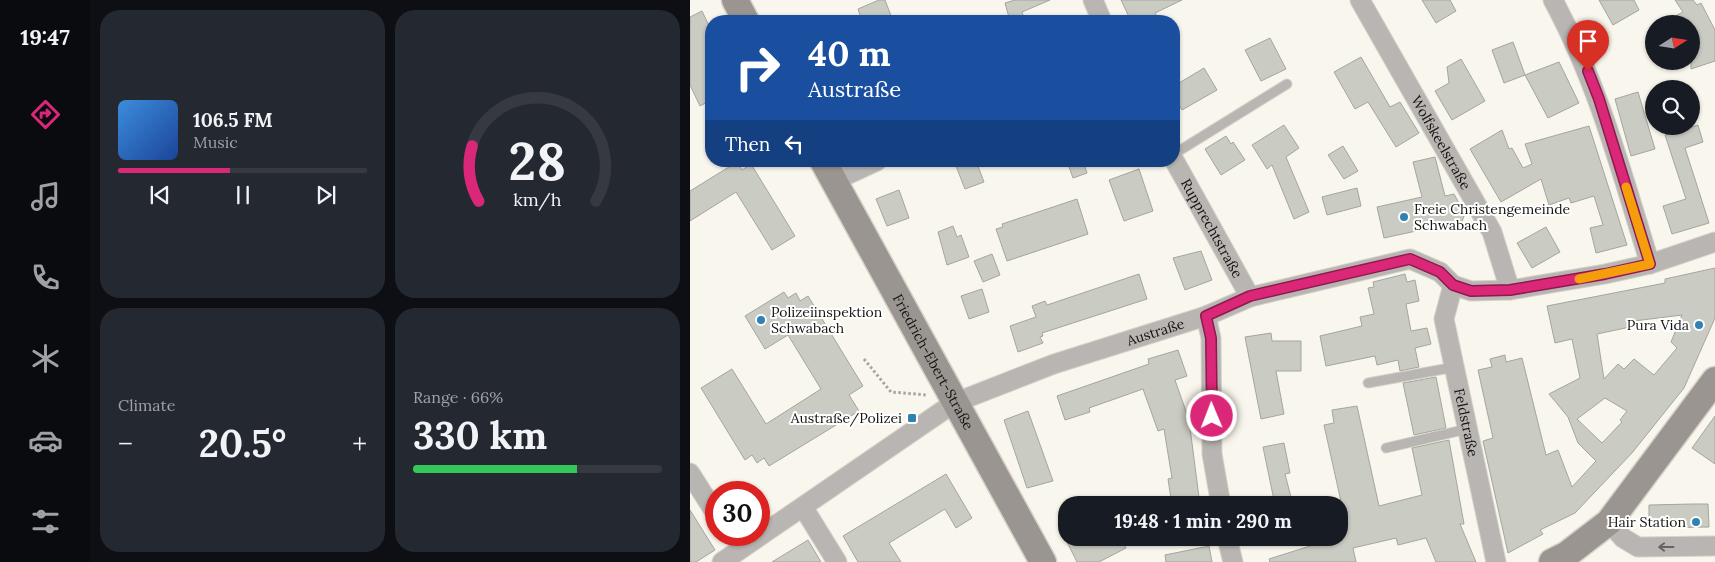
<!DOCTYPE html>
<html lang="en">
<head>
<meta charset="utf-8">
<style>
	body { margin:0; font-family:Lora,serif; background:#242831; color:#f1f3f6; height:100vh; display:flex; flex-direction:column; font-size:19px; white-space:nowrap }
	* { box-sizing:border-box; margin:0 }
	p { font-size:16px; color:#9ea1a6 }
	.icon { flex:none; width:28px; height:28px; fill:none; stroke:currentColor; stroke-width:2; stroke-linecap:round; stroke-linejoin:round }
	.map { position:relative; flex:1; overflow:hidden }
	.details { display:flex; flex-direction:column; gap:10px; padding:10px; background:#0d0f14; width:600px }
	.details>* { flex:none }
	.top-card { position:absolute; left:15px; top:15px; width:475px; height:152px; border-radius:20px; box-shadow:0 1px 4px #0004; background:#1a4fa0; color:#fff; overflow:hidden }
	.needle { width:32px; rotate:78deg }
	.fabs { position:absolute; left:955px; top:15px; display:grid; gap:10px }
	.fabs a { display:grid; place-items:center; width:55px; height:55px; border-radius:50%; background:#171b24; box-shadow:0 1px 4px #0004; font-size:25px }
	.speed { position:absolute; left:15px; top:481px; display:flex; gap:10px; font-size:25px; font-weight:700; text-align:center }
	.speed>* { display:grid; place-content:center; width:65px; height:65px; border-radius:50%; background:#171b24; box-shadow:0 1px 4px #0004; line-height:1 }
	.speed .limit { border:8px solid #d22; background:#fff; color:#111 }
	.pin { position:absolute; display:grid; place-items:center; width:42px; height:42px; color:#fff; margin:-51px -21px; border-radius:50% 50% 50% 0; rotate:-45deg; box-shadow:0 0 5px #0007 }
	.pin .icon { rotate:45deg }
	.me { position:absolute; width:55px; margin:-28px; rotate:359deg; stroke-linejoin:round; filter:drop-shadow(0 0 4px #0008) }
	.turn { display:flex; align-items:center; gap:18px; height:105px; padding:0 20px; font-size:22px }
	.turn .icon { width:65px; height:65px; stroke-width:2.5 }
	.turn b { display:block; font-size:35px; line-height:42px }
	.then { display:flex; align-items:center; height:48px; padding:0 20px; background:#0003; gap:10px; font-size:19px }
	.big { font-size:38px; font-weight:700; line-height:1.1 }
	.details .card { flex:1; display:flex; flex-direction:column; justify-content:center; gap:8px; min-width:0; padding:0 18px; border-radius:20px; background:#242831 }
	.details .dial { align-items:center; gap:0 }
	.dial svg { height:130px; overflow:visible; fill:none; stroke:#363941; stroke-width:7; stroke-linecap:round; text-anchor:middle }
	.dial text { fill:#f1f3f6; stroke:none }
	.song { display:flex; align-items:center; gap:15px }
	.cover { width:60px; height:60px; border-radius:8px; background:linear-gradient(135deg,hsl(210 70% 55%),hsl(220 70% 35%)) }
	.played { height:5px; border-radius:2px; background:linear-gradient(90deg,#db2777 45%,#363941 45%) }
	.keys { display:flex; justify-content:space-around; direction:ltr }
	.heat { display:flex; justify-content:space-between; align-items:center; font-size:28px; direction:ltr }
	.charge { height:8px; border-radius:4px; background:linear-gradient(90deg,#34c759 66%,#363941 0) }
	.details .tiles { flex:1; display:grid; gap:10px; grid-template-columns:repeat(2,1fr) }
	.trip { position:absolute; left:368px; top:496px; width:290px; height:50px; border-radius:20px; background:#171b24; box-shadow:0 1px 4px #0004; font-weight:700; line-height:50px; text-align:center }
	main { display:flex; flex:1; min-height:0 }
	.tabs { display:flex; flex-direction:column; width:90px; justify-content:space-around; align-items:center; background:#090b0e; color:#9ea1a6 }
	.tabs .icon { width:35px; height:35px }
	.tabs .selected { color:#db2777 }
	.tabs b { font-size:22px; color:#f1f3f6 }
	.map>svg:first-child { display:block }
	.building { fill:#caccc3; stroke:#a4a69e; fill-rule:evenodd }
	.lines { fill:none; stroke-linecap:round; stroke-linejoin:round }
	.lane-casing { stroke:#d5d2ca; stroke-width:11 }
	.street-casing { stroke:#d5d2ca; stroke-width:21 }
	.secondary-casing { stroke:#d5d2ca; stroke-width:29 }
	.path { stroke:#a8a59f; stroke-width:3; stroke-dasharray:2.5 2.5; stroke-linecap:butt }
	.lane { stroke:#b8b5b2; stroke-width:9 }
	.street { stroke:#b8b5b2; stroke-width:19 }
	.secondary { stroke:#9a9591; stroke-width:26 }
	.oneway { stroke:#666462 }
	.route-casing { stroke:#8e194d; stroke-width:12 }
	.route { stroke:#db2777; stroke-width:9 }
	.slow { stroke:#f59e0b; stroke-width:9 }
	.poi-dot { fill:#2f82b2; stroke:#fff; stroke-width:2 }
	.labels { text-anchor:middle; dominant-baseline:central; stroke-width:4; stroke-linejoin:round; paint-order:stroke }
	.street-label { font-size:14px; fill:#151411; stroke:#fff }
	.poi-label { font-size:14px; fill:#151411; stroke:#fff; text-anchor:end }
</style>
</head>
<body>
<main>
<nav class="tabs">
<b>19:47</b>
<svg class="icon selected" aria-label="directions" viewBox="0 0 24 24"><path d="M12 3l9 9-9 9-9-9zM9 14v-3h6M13 9l2 2-2 2"/></svg>
<svg class="icon" aria-label="music" viewBox="0 0 24 24"><path d="M9 18V5l10-2v13"/><circle cx="6" cy="18" r="3"/><circle cx="16" cy="16" r="3"/></svg>
<svg class="icon" aria-label="phone" viewBox="0 0 24 24"><path d="M5 4h4l2 5-3 2q2 4 5 5l2-3 5 2v4C11 20 4 13 5 4z"/></svg>
<svg class="icon" aria-label="climate" viewBox="0 0 24 24"><path d="M12 3v18M4 7l16 10M4 17L20 7"/></svg>
<svg class="icon" aria-label="car" viewBox="0 0 24 24"><path d="M5 17H2v-5l4-1 3-4h7l3 4 3 1v5h-3M9 17h6M6 11h13"/><circle cx="7" cy="17" r="2"/><circle cx="17" cy="17" r="2"/></svg>
<svg class="icon" aria-label="filters" viewBox="0 0 24 24"><path d="M4 7h16M4 17h16"/><circle cx="9" cy="7" r="2"/><circle cx="15" cy="17" r="2"/></svg>
</nav>
<section class="details">
<div class="tiles">
<div class="card">
<div class="song"><i class="cover"></i><div><b>106.5 FM</b><p>Music</p></div></div>
<div class="played"></div>
<div class="keys"><svg class="icon" aria-label="previous" viewBox="0 0 24 24"><path d="M18 5L8 12l10 7zM5 5v14"/></svg><svg class="icon" aria-label="pause" viewBox="0 0 24 24"><path d="M8 5v14M16 5v14"/></svg><svg class="icon" aria-label="next" viewBox="0 0 24 24"><path d="M6 5l10 7-10 7zM19 5v14"/></svg></div>
</div>
<div class="card dial"><svg viewBox="0 0 100 80">
<path d="M14 69A42 42 0 1 1 86 69"/>
<path d="M14 69A42 42 0 0 1 10 35" stroke="#db2777"/>
<text x="50" y="56" font-size="32" font-weight="700">28</text>
<text x="50" y="72" font-size="11">km/h</text>
</svg></div>
<div class="card"><p>Climate</p>
<div class="heat"><a>−</a><b class="big">20.5°</b><a>+</a></div>
</div>
<div class="card"><p>Range · 66%</p><b class="big">330 km</b><div class="charge"></div></div>
</div>
</section>
<div class="map">
<svg width="1025" height="562" viewBox="0 0 1025 562">
	<rect width="100%" height="100%" fill="#f9f6ed"/>
	<!-- building -->
	<path class="building" d="M189,0H195L203,21H172L168,9Z
		M325,0H360L332,12L335,21H320L315,3Z
		M431,0H492L465,13L467,16L456,21H441Z
		M732,0H760L766,11L746,23Z
		M909,0H944L949,10L923,25Z
		M985,0H1003L1007,5L1011,3L1025,30V61L1001,69V24H970L993,12Z
		M12,11L21,30V100L10,106L0,85V17Z
		M580,38L596,69L571,81L555,50Z
		M823,42L835,75L814,83L802,50Z
		M671,57L700,107L710,102L729,133L706,147L678,102L665,109L644,72Z
		M771,59L795,101L762,120L745,91L759,83L757,67Z
		M869,62L889,103L858,118L835,75Z
		M514,68L527,90L492,110L484,96V86Z
		M948,92L965,149L941,156L925,99Z
		M594,125L609,148L596,157L619,212L604,219L582,165L577,169L562,145Z
		M1008,125L1013,142L995,148L1019,223L982,234L973,206L996,199L975,135Z
		M899,126L937,245L906,253L900,228L913,225L904,196L881,203L879,198L859,205L851,179L811,202L780,149L812,130L819,149L822,148L833,168L842,164L835,144Z
		M536,136L541,144L543,142L555,160L531,175L515,149Z
		M653,146L668,171L654,179L638,155Z
		M745,157L755,196L764,194L775,214L772,221L694,238L687,207L732,197L723,162Z
		M264,161H286L294,182L275,189Z
		M388,161H393L397,173L383,178L378,164Z
		M47,162L52,170L61,164L105,236L82,250L46,192L0,221V191Z
		M449,169L463,211L434,221L419,180Z
		M667,188L671,206L637,215L632,197Z
		M209,190L219,218L197,226L186,199Z
		M387,199L398,234L317,261L306,229L313,227L312,224Z
		M263,226L267,237L271,235L279,257L257,265L248,232Z
		M856,227L870,252L842,268L827,243Z
		M511,251L522,280L495,290L483,258Z
		M302,254L310,275L293,282L284,261Z
		M1025,268V318L994,388L942,453L885,513L850,530L853,534L818,553L793,441L803,438L788,370L802,367L800,359L815,355L816,362L832,358L856,455L868,450L882,487L906,461L888,443L878,417L859,394L890,378L882,339L865,343L857,306L975,283V279ZM992,315L981,342L987,348L964,375L944,359L934,369L928,364L914,379L907,334L945,326L944,321ZM915,398L937,411L930,420L932,422L912,443L887,419Z
		M449,274L457,299L352,333L353,336L350,337L353,343L328,352L320,326L346,317L342,306L355,301L357,305Z
		M715,274L717,282L725,280L729,301L716,304L721,331L737,328L741,344L725,348L729,367L710,371L708,360L687,365L685,356L636,366L630,336L672,326L670,317L684,314L678,288L684,287L683,282Z
		M292,289L299,312L279,319L271,296Z
		M94,292L98,298L106,293L110,301L118,296L173,386L159,395L169,411L79,466L74,458L67,463L62,455L55,460L11,388L42,369L76,424L131,389L98,335L75,349L55,316Z
		M581,333L582,341H611V371H586L594,414L571,419L555,337Z
		M488,350L497,376L485,380L499,420L510,505H482L478,479L482,478L474,429L468,431L453,389L399,408L400,412L375,420L367,396L459,364L458,359Z
		M746,377L756,428L724,435L713,383Z
		M667,406L689,506L732,495L722,448L759,440L774,524H770L786,562H746L736,538L708,545L706,538L663,548L666,562H580L579,559L636,541L635,538H649V526L656,524L634,425L644,423L642,410Z
		M338,411L363,481L337,488L314,420Z
		M1025,416V464L1002,448Z
		M594,443L600,473L595,474L603,505H585L573,447Z
		M256,474L282,518L266,528L255,509L199,543L211,562H168L153,536Z
		M1003,504H1018L1019,527L959,528V505Z
		M0,510L25,550L6,562H0Z
		M375,538H431L436,548L409,562H387Z
		M118,540L131,562H82Z
		M519,546L522,562H476L475,555Z"/>
	<g class="lines">
		<!-- lane casing -->
		<g class="lane-casing">
			<path id="lane" d="M484,154L597,84
				M678,383L765,367
				M696,448L777,429"/>
		</g>
		<!-- street casing -->
		<g class="street-casing">
			<g id="street">
				<path d="M403,0L412,21"/>
				<path id="s1" d="M670,0L802,232L820,290"/>
				<path d="M863,0C908,83 932,174 960,264"/>
				<path id="s2" d="M484,160L560,297"/>
				<path d="M144,181L187,161"/>
				<path id="s3" d="M763,285L754,319L806,562"/>
				<path d="M516,316L521,338L522,454L531,505"/>
				<path d="M0,473L26,514"/>
				<path d="M113,507L147,562"/>
				<path d="M919,522L933,538L948,547L1025,546"/>
				<path d="M537,538L543,562"/>
				<path id="s4" d="M32,562L264,403L364,364L516,316L560,297L720,259L750,272L763,285L781,291L820,290L915,274L960,264L1025,242"/>
			</g>
		</g>
		<!-- secondary casing -->
		<g class="secondary-casing">
			<g id="secondary">
				<path d="M45,0L56,21"/>
				<path id="s5" d="M133,161L353,562"/>
				<path d="M862,562L876,555L919,522L1025,380"/>
			</g>
		</g>
		<!-- path -->
		<path class="path" d="M174,359L201,392L237,395"/>
		<!-- lane -->
		<use href="#lane" class="lane"/>
		<!-- street -->
		<use href="#street" class="street"/>
		<!-- secondary -->
		<use href="#secondary" class="secondary"/>
	</g>
	<!-- one-way arrows -->
	<defs><path id="oneway-shaft" d="M-6 0H5M1.5-3L5.5 0L1.5 3" fill="none" stroke-width="1.6" stroke-linecap="round" stroke-linejoin="round" transform="scale(1.25)"/></defs>
	<use class="oneway" href="#oneway-shaft" transform="translate(976 547) rotate(180)"/>
	<g class="lines">
		<!-- route casing -->
		<g class="route-casing">
			<path id="route" d="M522,416L521,338L516,316L560,296L720,259L750,272L763,285L781,291L820,290L915,274L960,264L909,99L898,71"/>
		</g>
		<!-- route -->
		<use href="#route" class="route"/>
		<!-- slow -->
		<path class="slow" d="M889,279L960,264L936,187"/>
	</g>
	<!-- markers -->
	<g class="poi-dot">
		<circle cx="714" cy="217" r="5"/>
		<circle cx="71" cy="320" r="5"/>
		<circle cx="1009" cy="325" r="5"/>
		<rect x="217" y="413" width="10" height="10" rx="2.5"/>
		<circle cx="1006" cy="522" r="5"/>
	</g>
	<g class="labels">
		<!-- street labels -->
		<g class="street-label">
			<text stroke="none"><textPath href="#s1" startOffset="164">Wolfskeelstraße</textPath></text>
			<text stroke="none"><textPath href="#s2" startOffset="78">Rupprechtstraße</textPath></text>
			<text stroke="none"><textPath href="#s4" startOffset="495">Austraße</textPath></text>
			<text stroke="none"><textPath href="#s5" startOffset="229">Friedrich-Ebert-Straße</textPath></text>
			<text stroke="none"><textPath href="#s3" startOffset="141">Feldstraße</textPath></text>
		</g>
		<!-- poi labels -->
		<g class="poi-label">
			<text x="724" y="209" text-anchor="start">Freie Christengemeinde<tspan x="724" dy="16">Schwabach</tspan></text>
			<text x="81" y="312" text-anchor="start">Polizeiinspektion<tspan x="81" dy="16">Schwabach</tspan></text>
			<text x="999" y="325">Pura Vida</text>
			<text x="212" y="418">Austraße/Polizei</text>
			<text x="996" y="522">Hair Station</text>
		</g>
	</g>
</svg>
<div class="fabs">
<a><svg class="needle" viewBox="-14 -14 28 28"><path d="M0-13l5 13h-10z" fill="#e53935"/><path d="M0 13l5-13h-10z" fill="#9ea1a6"/></svg></a>
<a><svg class="icon" aria-label="search" viewBox="0 0 24 24"><circle cx="10" cy="10" r="6"/><path d="M15 15l6 6"/></svg></a>
</div>
<div class="speed"><div class="limit">30</div></div>
<div class="pin" style="left:898px;top:71px;background:#d93025"><svg class="icon" aria-label="arrive" viewBox="0 0 24 24"><path d="M6 21V4h12l-3 4 3 4H6"/></svg></div>
<svg class="me" style="left:522px;top:416px" viewBox="-20 -20 40 40"><circle r="17" fill="#db2777" stroke="#fff" stroke-width="3"/><path d="M0-11L8 9 0 5-8 9z" fill="#fff"/></svg>
<div class="trip">19:48 · 1 min · 290 m</div>
<div class="top-card">
<div class="turn"><svg class="icon" aria-label="right" viewBox="0 0 24 24"><path d="M7 20v-9h11M14 6l5 5-5 5"/></svg><div><b>40 m</b>Austraße</div></div>
<div class="then">Then<svg class="icon" aria-label="left" viewBox="0 0 24 24"><path d="M17 20v-9H6M10 6l-5 5 5 5"/></svg></div>
</div>
</div>
</main>
</body>
</html>
